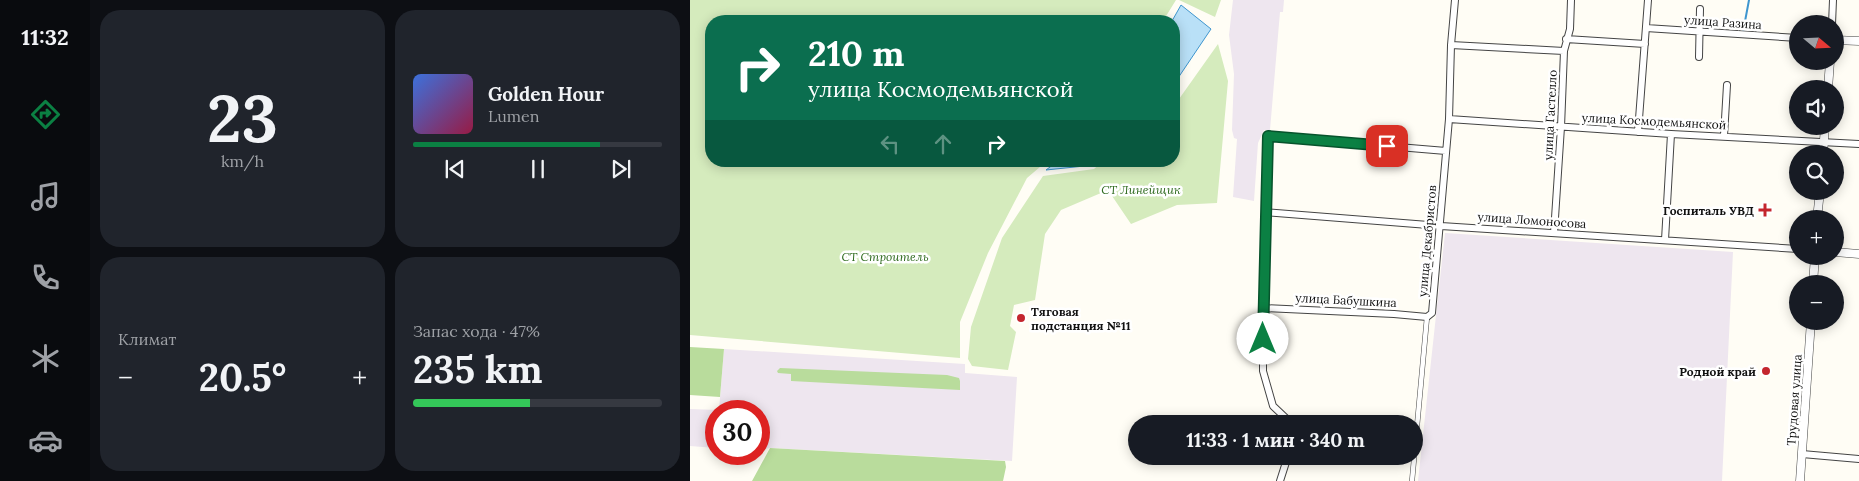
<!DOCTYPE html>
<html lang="ru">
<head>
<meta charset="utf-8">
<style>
	body { margin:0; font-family:Lora,serif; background:#20242c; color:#f1f3f6; height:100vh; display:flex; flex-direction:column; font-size:19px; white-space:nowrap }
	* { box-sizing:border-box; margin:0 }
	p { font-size:16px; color:#9ea1a6 }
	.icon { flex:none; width:28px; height:28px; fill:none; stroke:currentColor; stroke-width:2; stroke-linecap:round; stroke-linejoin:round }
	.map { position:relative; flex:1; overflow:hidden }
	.drawer { display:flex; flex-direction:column; gap:10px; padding:10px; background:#0d0f14; width:600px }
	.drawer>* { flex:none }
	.banner { position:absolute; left:15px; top:15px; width:475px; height:152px; border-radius:20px; box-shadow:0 2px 12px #0003; background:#0b6e4f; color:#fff; overflow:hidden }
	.needle { width:32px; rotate:109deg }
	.fabs { position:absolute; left:1099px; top:15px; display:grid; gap:10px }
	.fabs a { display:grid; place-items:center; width:55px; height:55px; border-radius:50%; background:#171b24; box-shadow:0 2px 12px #0003; font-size:25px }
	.speed { position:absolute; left:15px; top:400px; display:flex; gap:10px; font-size:25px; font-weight:700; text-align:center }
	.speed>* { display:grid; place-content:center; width:65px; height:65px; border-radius:50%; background:#171b24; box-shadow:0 2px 12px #0003; line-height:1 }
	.speed .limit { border:8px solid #d22; background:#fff; color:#111 }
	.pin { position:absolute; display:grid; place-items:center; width:42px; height:42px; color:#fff; margin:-21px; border-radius:10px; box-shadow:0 2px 8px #0006 }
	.me { position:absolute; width:55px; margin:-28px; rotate:0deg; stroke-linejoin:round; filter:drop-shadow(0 0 4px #0008) }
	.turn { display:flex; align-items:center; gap:18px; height:105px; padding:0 20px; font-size:22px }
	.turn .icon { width:65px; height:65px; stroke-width:2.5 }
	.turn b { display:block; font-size:35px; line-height:42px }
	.lanes { display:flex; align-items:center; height:48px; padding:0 20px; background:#0003; justify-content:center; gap:25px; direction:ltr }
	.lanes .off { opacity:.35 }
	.big { font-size:38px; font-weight:700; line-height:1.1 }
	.drawer .tile { flex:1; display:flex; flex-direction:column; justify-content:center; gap:8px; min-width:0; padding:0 18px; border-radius:20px; background:#20242c }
	.drawer .dial { align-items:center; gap:0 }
	.dial b { font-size:65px; line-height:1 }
	.song { display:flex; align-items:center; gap:15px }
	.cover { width:60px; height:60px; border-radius:8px; background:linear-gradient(135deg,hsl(220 70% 55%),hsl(340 70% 35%)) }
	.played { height:5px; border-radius:2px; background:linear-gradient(90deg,#0b8043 75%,#363941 75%) }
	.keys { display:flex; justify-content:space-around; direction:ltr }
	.heat { display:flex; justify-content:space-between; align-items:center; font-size:28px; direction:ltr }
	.charge { height:8px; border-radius:4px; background:linear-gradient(90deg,#34c759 47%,#363941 0) }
	.drawer .tiles { flex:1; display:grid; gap:10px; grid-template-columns:repeat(2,1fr) }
	.trip { position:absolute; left:438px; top:415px; width:295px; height:50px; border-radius:25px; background:#171b24; box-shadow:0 2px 12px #0003; font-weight:700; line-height:50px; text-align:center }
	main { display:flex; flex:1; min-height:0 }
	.menu { display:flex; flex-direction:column; width:90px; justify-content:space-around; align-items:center; background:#090b0e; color:#9ea1a6 }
	.menu .icon { width:35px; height:35px }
	.menu .selected { color:#0b8043 }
	.menu b { font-size:22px; color:#f1f3f6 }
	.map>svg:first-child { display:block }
	.industrial { fill:#eee6ef }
	.green { fill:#d5ebbd }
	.forest { fill:#b9dc9c }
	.water { fill:#b9e0f7; stroke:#3f96cf }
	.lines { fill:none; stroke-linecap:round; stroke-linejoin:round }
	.stream { stroke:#3f96cf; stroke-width:2 }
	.pedestrian-casing { stroke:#444; stroke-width:5.5 }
	.minor-casing { stroke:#444; stroke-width:8 }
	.tertiary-casing { stroke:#444; stroke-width:9 }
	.pedestrian { stroke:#fff; stroke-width:4.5 }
	.minor { stroke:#fff; stroke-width:6 }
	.tertiary { stroke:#fff; stroke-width:8 }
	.route-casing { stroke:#07532c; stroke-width:12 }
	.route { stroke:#0b8043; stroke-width:9 }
	.poi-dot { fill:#c4262e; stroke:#fff; stroke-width:2 }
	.labels { text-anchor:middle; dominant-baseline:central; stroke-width:5; stroke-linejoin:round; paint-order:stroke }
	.street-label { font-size:12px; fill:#111; stroke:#fff }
	.park-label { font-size:12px; font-style:italic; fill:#2f6b1f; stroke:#fff }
	.poi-label { font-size:12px; font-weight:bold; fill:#111; stroke:#fff; text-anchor:end }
</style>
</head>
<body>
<main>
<nav class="menu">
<b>11:32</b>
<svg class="icon selected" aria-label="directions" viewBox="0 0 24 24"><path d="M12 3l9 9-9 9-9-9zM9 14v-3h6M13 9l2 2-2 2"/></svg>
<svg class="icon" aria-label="music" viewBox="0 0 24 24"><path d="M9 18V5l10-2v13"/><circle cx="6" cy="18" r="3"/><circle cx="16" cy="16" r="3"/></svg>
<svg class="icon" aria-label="phone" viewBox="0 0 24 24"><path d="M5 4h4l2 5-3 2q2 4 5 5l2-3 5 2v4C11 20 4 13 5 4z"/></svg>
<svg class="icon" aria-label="climate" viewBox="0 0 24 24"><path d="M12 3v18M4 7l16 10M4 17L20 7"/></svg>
<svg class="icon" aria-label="car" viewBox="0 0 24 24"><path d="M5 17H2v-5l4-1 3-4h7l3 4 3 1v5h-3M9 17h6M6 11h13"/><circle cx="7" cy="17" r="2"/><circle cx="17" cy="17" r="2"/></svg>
</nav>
<section class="drawer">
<div class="tiles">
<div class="tile dial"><b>23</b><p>km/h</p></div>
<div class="tile">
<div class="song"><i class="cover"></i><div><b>Golden Hour</b><p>Lumen</p></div></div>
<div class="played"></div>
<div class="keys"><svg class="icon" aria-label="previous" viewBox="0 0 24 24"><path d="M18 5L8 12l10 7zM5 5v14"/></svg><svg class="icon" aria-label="pause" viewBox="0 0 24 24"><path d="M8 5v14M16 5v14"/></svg><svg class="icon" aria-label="next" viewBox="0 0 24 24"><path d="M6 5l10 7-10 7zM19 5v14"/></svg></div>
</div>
<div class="tile"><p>Климат</p>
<div class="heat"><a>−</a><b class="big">20.5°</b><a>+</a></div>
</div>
<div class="tile"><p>Запас хода · 47%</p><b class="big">235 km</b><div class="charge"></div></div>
</div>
</section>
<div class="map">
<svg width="1169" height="481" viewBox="0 0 1169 481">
	<rect width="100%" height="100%" fill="#fffdf5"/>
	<!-- industrial -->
	<path class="industrial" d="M543,0H594L593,12H590L580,130H574L568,143L564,201L543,197L547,139L544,138L542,130L544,74L539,35Z
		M755,233L1043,252L1032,481H728Z
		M34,349L275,364V373L327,377L322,461L80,448L69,450V411H26V448L0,446V409L29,410Z"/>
	<!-- green -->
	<path class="green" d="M0,0H486L473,21H21V161H357L337,178L298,253L270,322V358L0,335Z
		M489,0H531L525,17Z
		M528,44L538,81L527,203L487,205L441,224L418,190L371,210L355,234L345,300L324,305L320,326L326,332L318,370L282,366L278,359L281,327L312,238L353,176L404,169L413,161H484V103L489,99Z"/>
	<!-- forest -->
	<path class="forest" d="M0,347L34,349L30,397L0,395Z
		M90,368L257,375L269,378L270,381V390L101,381V374L88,373L87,371Z
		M80,448L315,461L316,467L313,481H62Z"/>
	<!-- water -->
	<path class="water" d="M491,5L521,29L484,84V21H482Z
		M368,161H408L404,165L356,170Z"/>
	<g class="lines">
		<!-- stream -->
		<path class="stream" d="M1053,32L1059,0"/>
		<!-- pedestrian casing -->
		<g class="pedestrian-casing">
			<path id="pedestrian" d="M722,481L737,317"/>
		</g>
		<!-- minor casing -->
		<g class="minor-casing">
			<path id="minor" d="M1142,24L1143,0
				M956,28L1108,38
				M876,39L955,44
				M761,45L874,51
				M1009,57L1010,9
				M759,119L981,134L1169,144
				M948,132L958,0
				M1034,136L1037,85
				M575,212L751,226L1108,249
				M864,233L871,127L874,51L880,29L881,0
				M975,240L981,134
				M573,308L704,314L737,317L742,313L759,119L761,45L765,0
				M602,424L583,406L573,371V308L577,136L756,151
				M1112,454L1169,459
				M590,481L598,456"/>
		</g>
		<!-- tertiary casing -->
		<g class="tertiary-casing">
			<path id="tertiary" d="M1145,40L1169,41
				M1138,89L1140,61
				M1133,154L1135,126
				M1127,219L1130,191
				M1145,252L1169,254
				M1123,284L1125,256
				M1110,481L1121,321"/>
		</g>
		<!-- pedestrian -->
		<use href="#pedestrian" class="pedestrian"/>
		<!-- minor -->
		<use href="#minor" class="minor"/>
		<!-- tertiary -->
		<use href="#tertiary" class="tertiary"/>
	</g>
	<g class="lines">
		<!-- route casing -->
		<g class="route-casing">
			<path id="route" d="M573,339L578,136L697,146"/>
		</g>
		<!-- route -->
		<use href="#route" class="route"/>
	</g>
	<!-- markers -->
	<g class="poi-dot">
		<path d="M1072.5 202.5h5v5h5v5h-5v5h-5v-5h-5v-5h5z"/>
		<circle cx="331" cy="318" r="5"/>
		<circle cx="1076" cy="371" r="5"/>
	</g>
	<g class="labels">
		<!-- street labels -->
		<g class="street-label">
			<text transform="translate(1033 22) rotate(4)">улица Разина</text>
			<text transform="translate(860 115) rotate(-87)">улица Гастелло</text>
			<text transform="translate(964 121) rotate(3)">улица Космодемьянской</text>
			<text transform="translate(842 220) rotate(4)">улица Ломоносова</text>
			<text transform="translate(737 241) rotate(-85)">улица Декабристов</text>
			<text transform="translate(656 300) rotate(3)">улица Бабушкина</text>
			<text transform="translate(1104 400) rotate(-86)">Трудовая улица</text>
		</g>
		<!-- park labels -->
		<g class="park-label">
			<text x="451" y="189">СТ Линейщик</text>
			<text x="195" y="256">СТ Строитель</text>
		</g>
		<!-- poi labels -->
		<g class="poi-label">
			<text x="1064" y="210">Госпиталь УВД</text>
			<text x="341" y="311" text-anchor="start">Тяговая<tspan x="341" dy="14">подстанция №11</tspan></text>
			<text x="1066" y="371">Родной край</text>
		</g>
	</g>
</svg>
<div class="fabs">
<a><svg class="needle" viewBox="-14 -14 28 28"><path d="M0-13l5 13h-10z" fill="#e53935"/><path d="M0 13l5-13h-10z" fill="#9ea1a6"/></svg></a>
<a><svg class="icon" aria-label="sound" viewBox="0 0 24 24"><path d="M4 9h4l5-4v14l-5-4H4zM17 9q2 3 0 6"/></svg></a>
<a><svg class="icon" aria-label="search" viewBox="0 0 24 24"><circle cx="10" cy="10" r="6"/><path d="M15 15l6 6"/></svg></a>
<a>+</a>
<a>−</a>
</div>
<div class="speed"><div class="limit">30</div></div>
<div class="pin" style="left:697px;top:146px;background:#d93025"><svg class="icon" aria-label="arrive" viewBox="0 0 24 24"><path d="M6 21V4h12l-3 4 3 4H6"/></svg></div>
<svg class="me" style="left:573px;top:339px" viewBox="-20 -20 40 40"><circle r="19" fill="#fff"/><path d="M0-13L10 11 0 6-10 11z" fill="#0b8043"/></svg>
<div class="trip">11:33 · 1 мин · 340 m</div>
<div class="banner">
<div class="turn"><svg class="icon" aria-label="right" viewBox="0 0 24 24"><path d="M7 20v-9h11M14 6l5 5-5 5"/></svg><div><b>210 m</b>улица Космодемьянской</div></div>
<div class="lanes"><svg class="icon off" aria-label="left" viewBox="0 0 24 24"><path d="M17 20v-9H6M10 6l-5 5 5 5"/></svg><svg class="icon off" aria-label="ahead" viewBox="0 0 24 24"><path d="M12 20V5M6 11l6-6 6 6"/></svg><svg class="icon" aria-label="right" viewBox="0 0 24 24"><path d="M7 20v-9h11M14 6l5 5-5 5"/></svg></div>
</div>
</div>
</main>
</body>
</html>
